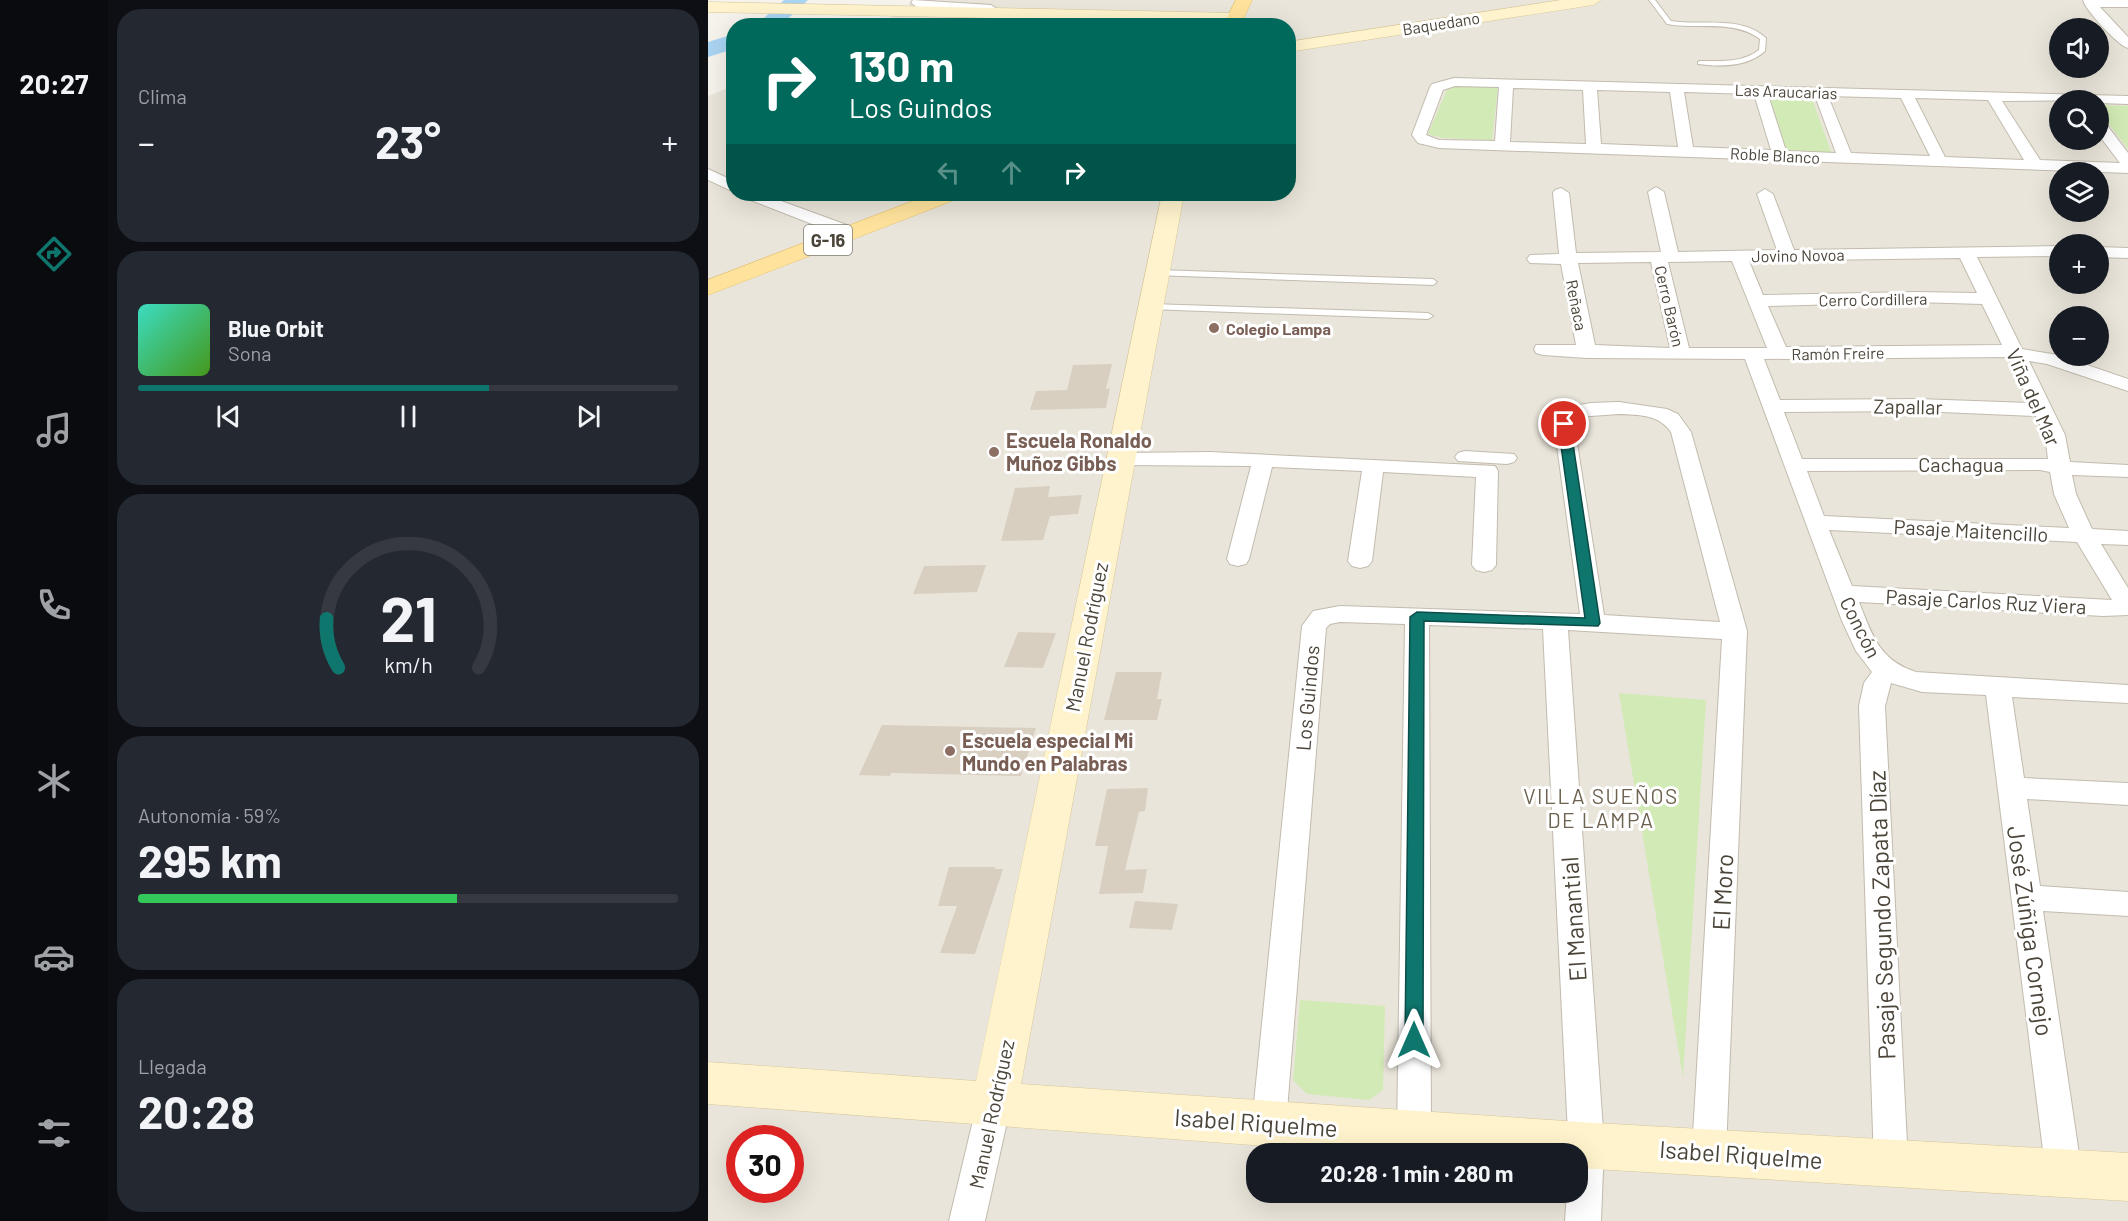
<!DOCTYPE html>
<html lang="es">
<head>
<meta charset="utf-8">
<style>
	body { margin:0; font-family:Barlow,sans-serif; background:#242831; color:#f1f3f6; height:100vh; display:flex; flex-direction:column; font-size:22px; white-space:nowrap }
	* { box-sizing:border-box; margin:0 }
	p { font-size:20px; color:#9ea1a6 }
	.icon { flex:none; width:33px; height:33px; fill:none; stroke:currentColor; stroke-width:2; stroke-linecap:round; stroke-linejoin:round }
	.map { position:relative; flex:1; overflow:hidden }
	.details { display:flex; flex-direction:column; gap:9px; padding:9px; background:#0d0f14; width:600px }
	.details>* { flex:none }
	.top-card { position:absolute; left:18px; top:18px; width:570px; height:183px; border-radius:24px; box-shadow:0 6px 24px #0002; background:#00695c; color:#fff; overflow:hidden }
	.tools { position:absolute; left:1341px; top:18px; display:grid; gap:12px }
	.tools a { display:grid; place-items:center; width:60px; height:60px; border-radius:50%; background:#171b24; box-shadow:0 6px 24px #0002; font-size:30px }
	.speed { position:absolute; left:18px; top:1125px; display:flex; gap:12px; font-size:30px; font-weight:700; text-align:center }
	.speed>* { display:grid; place-content:center; width:78px; height:78px; border-radius:50%; background:#171b24; box-shadow:0 6px 24px #0002; line-height:1 }
	.speed .limit { border:9px solid #d22; background:#fff; color:#111 }
	.pin { position:absolute; display:grid; place-items:center; width:51px; height:51px; color:#fff; margin:-26px; border:3px solid #fff; border-radius:50%; box-shadow:0 2px 6px #0007 }
	.me { position:absolute; width:66px; margin:-33px; rotate:0deg; stroke-linejoin:round; filter:drop-shadow(0 0 4px #0008) }
	.turn { display:flex; align-items:center; gap:21px; height:126px; padding:0 24px; font-size:27px }
	.turn .icon { width:78px; height:78px; stroke-width:2.5 }
	.turn b { display:block; font-size:42px; line-height:51px }
	.lanes { display:flex; align-items:center; height:57px; padding:0 24px; background:#0003; justify-content:center; gap:30px; direction:ltr }
	.lanes .off { opacity:.35 }
	.big { font-size:45px; font-weight:700; line-height:1.1 }
	.details .card { flex:1; display:flex; flex-direction:column; justify-content:center; gap:9px; min-width:0; padding:0 21px; border-radius:24px; background:#242831 }
	.details .dial { align-items:center; gap:0 }
	.dial svg { height:156px; overflow:visible; fill:none; stroke:#363941; stroke-width:7; stroke-linecap:round; text-anchor:middle }
	.dial text { fill:#f1f3f6; stroke:none }
	.song { display:flex; align-items:center; gap:18px }
	.cover { width:72px; height:72px; border-radius:9px; background:linear-gradient(135deg,hsl(170 70% 55%),hsl(100 70% 35%)) }
	.played { height:6px; border-radius:3px; background:linear-gradient(90deg,#0f766e 65%,#363941 65%) }
	.keys { display:flex; justify-content:space-around; direction:ltr }
	.heat { display:flex; justify-content:space-between; align-items:center; font-size:33px; direction:ltr }
	.charge { height:9px; border-radius:4px; background:linear-gradient(90deg,#34c759 59%,#363941 0) }
	.trip { position:absolute; left:538px; top:1143px; width:342px; height:60px; border-radius:24px; background:#171b24; box-shadow:0 6px 24px #0002; font-weight:700; line-height:60px; text-align:center }
	main { display:flex; flex:1; min-height:0 }
	.tabs { display:flex; flex-direction:column; width:108px; justify-content:space-around; align-items:center; background:#090b0e; color:#9ea1a6 }
	.tabs .icon { width:42px; height:42px }
	.tabs .selected { color:#0f766e }
	.tabs b { font-size:27px; color:#f1f3f6 }
	.map>svg:first-child { display:block }
	.residential { fill:#eae5da; fill-rule:evenodd }
	.green { fill:#d2eab5 }
	.lines { fill:none; stroke-linecap:round; stroke-linejoin:round }
	.river { fill:#a9d4f2; fill-rule:evenodd }
	.building { fill:#d8cfc1 }
	.lane-casing { stroke:#c2bbae; stroke-width:2 }
	.street-casing { stroke:#c2bbae; stroke-width:2 }
	.secondary-casing { stroke:#d6c79b; stroke-width:1 }
	.primary-casing { stroke:#e6c16a; stroke-width:1 }
	.lane { fill:#fff; fill-rule:evenodd }
	.street { fill:#fff; fill-rule:evenodd }
	.secondary { fill:#fff3cd; fill-rule:evenodd }
	.primary { fill:#ffe39c; fill-rule:evenodd }
	.route { fill:#0f766e; stroke:#0a4d48; stroke-width:1.5 }
	.education-dot { fill:#8d6e63; stroke:#fff; stroke-width:2 }
	.labels { text-anchor:middle; dominant-baseline:central; stroke-width:6; stroke-linejoin:round; paint-order:stroke }
	.far-street-label { font-size:16px; fill:#4b4439; stroke:#fff }
	.far-education-label { font-size:16px; font-weight:bold; fill:#785e54; stroke:#fff; text-anchor:start }
	.shield { fill:#fff; stroke:#817c74; stroke-width:1.5 }
	.shield-label { font-size:18px; font-weight:bold; fill:#4b4439 }
	.street-label { font-size:20px; fill:#4b4439; stroke:#fff }
	.education-label { font-size:20px; font-weight:bold; fill:#785e54; stroke:#fff; text-anchor:start }
	.neighbourhood-label { font-size:21px; letter-spacing:1.5px; fill:#6e6250; stroke:#fff }
	.near-street-label { font-size:24px; fill:#4b4439; stroke:#fff }
</style>
</head>
<body>
<main>
<nav class="tabs">
<b>20:27</b>
<svg class="icon selected" aria-label="directions" viewBox="0 0 24 24"><path d="M12 3l9 9-9 9-9-9zM9 14v-3h6M13 9l2 2-2 2"/></svg>
<svg class="icon" aria-label="music" viewBox="0 0 24 24"><path d="M9 18V5l10-2v13"/><circle cx="6" cy="18" r="3"/><circle cx="16" cy="16" r="3"/></svg>
<svg class="icon" aria-label="phone" viewBox="0 0 24 24"><path d="M5 4h4l2 5-3 2q2 4 5 5l2-3 5 2v4C11 20 4 13 5 4z"/></svg>
<svg class="icon" aria-label="climate" viewBox="0 0 24 24"><path d="M12 3v18M4 7l16 10M4 17L20 7"/></svg>
<svg class="icon" aria-label="car" viewBox="0 0 24 24"><path d="M5 17H2v-5l4-1 3-4h7l3 4 3 1v5h-3M9 17h6M6 11h13"/><circle cx="7" cy="17" r="2"/><circle cx="17" cy="17" r="2"/></svg>
<svg class="icon" aria-label="filters" viewBox="0 0 24 24"><path d="M4 7h16M4 17h16"/><circle cx="9" cy="7" r="2"/><circle cx="15" cy="17" r="2"/></svg>
</nav>
<section class="details">
<div class="card"><p>Clima</p>
<div class="heat"><a>−</a><b class="big">23°</b><a>+</a></div>
</div>
<div class="card">
<div class="song"><i class="cover"></i><div><b>Blue Orbit</b><p>Sona</p></div></div>
<div class="played"></div>
<div class="keys"><svg class="icon" aria-label="previous" viewBox="0 0 24 24"><path d="M18 5L8 12l10 7zM5 5v14"/></svg><svg class="icon" aria-label="pause" viewBox="0 0 24 24"><path d="M8 5v14M16 5v14"/></svg><svg class="icon" aria-label="next" viewBox="0 0 24 24"><path d="M6 5l10 7-10 7zM19 5v14"/></svg></div>
</div>
<div class="card dial"><svg viewBox="0 0 100 80">
<path d="M14 69A42 42 0 1 1 86 69"/>
<path d="M14 69A42 42 0 0 1 8 44" stroke="#0f766e"/>
<text x="50" y="56" font-size="32" font-weight="700">21</text>
<text x="50" y="72" font-size="11">km/h</text>
</svg></div>
<div class="card"><p>Autonomía · 59%</p><b class="big">295 km</b><div class="charge"></div></div>
<div class="card"><p>Llegada</p><b class="big">20:28</b></div>
</section>
<div class="map">
<svg width="1420" height="1221" viewBox="0 0 1420 1221">
	<rect width="100%" height="100%" fill="#f6f3ec"/>
	<!-- residential -->
	<path class="residential" d="M205,0H1420V1221H0V96L25,86L26,194H580V26L170,25L200,7ZM1352,28H1390V68H1352ZM1352,100H1390V140H1352ZM1352,172H1390V212H1352ZM1352,244H1390V284H1352ZM1352,316H1390V356H1352ZM32,1138H82V1190H32ZM549,1154H870V1192H549Z"/>
	<!-- green -->
	<path class="green" d="M750,86L790,87L784,140L735,138L720,134L739,90Z
		M1061,94L1103,96L1124,154L1078,150Z
		M1391,105L1420,106V149L1391,112Z
		M911,693L998,700L975,1078Z
		M592,1000L677,1006L675,1090L661,1100L599,1094L585,1080Z"/>
	<g class="lines">
		<!-- river -->
		<path class="river" d="M76,0H100L72,26H47Z
			M26,34V49L0,57V42Z"/>
	</g>
	<!-- building -->
	<path class="building" d="M404,364L398,389L402,388L398,408L322,410L328,391L359,390L365,365Z
		M342,486L340,497L374,495L370,514L342,516L335,540L293,541L307,488Z
		M278,565L269,592L205,594L216,566Z
		M310,632L348,633L335,668L296,667Z
		M408,672H454L449,699H454L449,720H396Z
		M174,725L328,728L313,776L183,773L182,776L151,775Z
		M440,788L437,811L431,812L417,870L439,869L435,893L391,894L400,846H387L399,789Z
		M241,867H287V869H295L267,954L232,953L249,906H230Z
		M427,901L470,904L464,930L421,928Z"/>
	<g class="lines">
		<!-- lane casing -->
		<g class="lane-casing">
			<path id="lane" d="M941,0H947L963,21C994,26 1033,15 1058,38L1057,51C1040,67 1011,67 990,64V62L992,61C1012,61 1034,63 1051,50L1052,39C1024,19 990,30 959,24Z
				M449,270L725,279L729,282L725,285L446,275V271Z
				M443,304L720,313L725,316L720,319L440,309L438,307Z"/>
		</g>
		<!-- street casing -->
		<g class="street-casing">
			<path id="street" d="M205,0L283,5L289,9L283,13L212,9L203,3Z
				M1375,0H1420V7H1392L1420,37V48C1409,45 1376,8 1375,0Z
				M326,10L332,14L323,26H310L322,11Z
				M746,78L1420,96V104L1390,103V100L1294,101L1332,160L1412,163L1390,134V119L1395,120L1420,153V173L731,148L710,143L704,135L722,87L724,84ZM747,86L791,87L787,141L731,140L718,135L735,90ZM805,88L875,90L878,144L802,142ZM889,90L962,92L970,147L893,144ZM976,92L1046,94L1063,150L985,147ZM1060,95L1107,96L1128,153L1078,151ZM1120,96L1193,98L1222,156L1143,153ZM1207,98L1280,100L1316,160L1237,157Z
				M0,169L26,181V192L0,180Z
				M948,187L956,192L970,252L1069,250L1049,194L1057,189L1065,194L1086,250L1352,246V256L1269,257L1314,349L1350,355L1420,379V391L1339,364L1321,361L1357,435L1362,462L1420,465V477L1364,475L1368,494L1384,529L1420,531V545L1393,544L1420,588V615L1395,616L1151,602C1164,635 1171,660 1208,672L1420,685V703L1304,697L1316,778L1420,783V805L1319,799L1332,886L1420,892V916L1335,911L1374,1174L1368,1186L1356,1191L1344,1186L1338,1174L1278,695L1214,692L1183,683L1177,706L1200,1164L1195,1176L1183,1181L1171,1176L1166,1164L1151,706L1156,683L1164,672L1148,651L1134,621L1037,359L879,358L835,355L828,353L826,349L828,345H868L853,264L822,263L819,259L822,255L851,254L845,193L847,190L853,188L861,193L868,253L953,252L940,192ZM1252,258L1269,293L1207,292L1055,295L1041,261ZM1024,261L1059,348H981L960,262ZM943,262L962,348L887,345L870,263ZM1207,302L1274,304L1294,345L1078,347L1060,306ZM1300,357L1322,403L1210,399L1072,400L1056,359ZM1210,411L1328,416L1337,435L1340,459H1094L1076,412ZM1332,470L1342,472L1346,494L1361,528L1116,516L1099,471ZM1121,530L1369,542L1404,600L1144,586Z
				M33,194H54L147,228L149,232L147,236H135L35,197Z
				M1390,247L1420,248V258L1390,257Z
				M911,402L959,409L970,414L983,432L1039,631L1018,1152L1013,1164L1001,1169L989,1164L984,1152L1014,639L860,630L896,1144L893,1221H857L859,1192H870V1154H861L835,629L721,625L723,1132L718,1144L706,1148L694,1144L689,1132L697,624L632,622L622,624L618,628L578,1123L573,1134L561,1139L549,1134L544,1123L594,626L605,611L632,606L872,614L846,424L854,408L883,403ZM911,414C932,415 950,414 963,432L1012,622L896,615L866,424L869,417Z
				M757,451L806,454L809,458L806,462L799,464L750,461L747,457L750,453Z
				M502,452L787,466L790,471L788,565L784,570L776,572L768,570L764,565L768,477L675,472L664,561L660,566L652,568L644,566L640,561L654,471L564,467L541,559L538,564L530,566L522,564L519,559L543,466L413,465L406,463L402,459L406,455L413,453Z
				M286,1088L298,1093L303,1104L277,1221H241L269,1104L274,1093Z"/>
		</g>
		<!-- secondary casing -->
		<g class="secondary-casing">
			<path id="secondary" d="M853,0H893L885,5L580,52V42Z
				M0,2L527,13L533,14L535,18L533,22L527,23L0,12Z
				M454,194H476L313,1084L887,1123L1420,1153V1201L870,1168V1154H664L0,1104V1062L268,1081Z"/>
		</g>
		<!-- primary casing -->
		<g class="primary-casing">
			<path id="primary" d="M528,0H544L532,26H515Z
				M223,194H252L249,199L0,295V280Z"/>
		</g>
		<!-- lane -->
		<use href="#lane" class="lane"/>
		<!-- street -->
		<use href="#street" class="street"/>
		<!-- secondary -->
		<use href="#secondary" class="secondary"/>
		<!-- primary -->
		<use href="#primary" class="primary"/>
	</g>
	<!-- route -->
	<path class="route" d="M856,420L862,424L892,623L890,626L716,621L715,1040L713,1046L706,1048L700,1046L697,1040L702,617L709,612L877,618L850,424Z"/>
	<!-- markers -->
	<g class="education-dot">
		<circle cx="506" cy="328" r="6"/>
		<circle cx="286" cy="452" r="6"/>
		<circle cx="242" cy="751" r="6"/>
	</g>
	<g class="labels">
		<!-- far-street labels -->
		<g class="far-street-label">
			<text transform="translate(733 23) rotate(-9)">Baquedano</text>
			<text transform="translate(1078 91) rotate(2)">Las Araucarias</text>
			<text transform="translate(1067 155) rotate(3)">Roble Blanco</text>
			<text transform="translate(1090 255) rotate(-1)">Jovino Novoa</text>
			<text transform="translate(1165 299) rotate(-1)">Cerro Cordillera</text>
			<text transform="translate(869 305) rotate(79)">Reñaca</text>
			<text transform="translate(962 306) rotate(77)">Cerro Barón</text>
			<text transform="translate(1130 353) rotate(-1)">Ramón Freire</text>
		</g>
		<!-- far-education labels -->
		<g class="far-education-label">
			<text x="518" y="328">Colegio Lampa</text>
		</g>
		<!-- shield labels -->
		<rect class="shield" x="96" y="225" width="48" height="30" rx="4.5"/>
		<g class="shield-label">
			<text x="120" y="240">G-16</text>
		</g>
		<!-- street labels -->
		<g class="street-label">
			<text transform="translate(1326 397) rotate(66)">Viña del Mar</text>
			<text transform="translate(1200 406) rotate(1)">Zapallar</text>
			<text x="1253" y="464">Cachagua</text>
			<text transform="translate(1263 530) rotate(3)">Pasaje Maitencillo</text>
			<text transform="translate(1278 601) rotate(3)">Pasaje Carlos Ruz Viera</text>
			<text transform="translate(1153 627) rotate(63)">Concón</text>
			<text transform="translate(378 637) rotate(-79)">Manuel Rodríguez</text>
			<text transform="translate(599 698) rotate(-85)">Los Guindos</text>
			<text transform="translate(283 1114) rotate(-78)">Manuel Rodríguez</text>
		</g>
		<!-- education labels -->
		<g class="education-label">
			<text x="298" y="440">Escuela Ronaldo<tspan x="298" dy="23">Muñoz Gibbs</tspan></text>
			<text x="254" y="740">Escuela especial Mi<tspan x="254" dy="23">Mundo en Palabras</tspan></text>
		</g>
		<!-- neighbourhood labels -->
		<g class="neighbourhood-label">
			<text x="893" y="795">VILLA SUEÑOS<tspan x="893" dy="24">DE LAMPA</tspan></text>
		</g>
		<!-- near-street labels -->
		<g class="near-street-label">
			<text transform="translate(1014 892) rotate(-87)">El Moro</text>
			<text transform="translate(1173 915) rotate(-92)">Pasaje Segundo Zapata Díaz</text>
			<text transform="translate(865 919) rotate(-94)">El Manantial</text>
			<text transform="translate(1323 931) rotate(82)">José Zúñiga Cornejo</text>
			<text transform="translate(548 1122) rotate(4)">Isabel Riquelme</text>
			<text transform="translate(1033 1154) rotate(4)">Isabel Riquelme</text>
		</g>
	</g>
</svg>
<div class="tools">
<a><svg class="icon" aria-label="sound" viewBox="0 0 24 24"><path d="M4 9h4l5-4v14l-5-4H4zM17 9q2 3 0 6"/></svg></a>
<a><svg class="icon" aria-label="search" viewBox="0 0 24 24"><circle cx="10" cy="10" r="6"/><path d="M15 15l6 6"/></svg></a>
<a><svg class="icon" aria-label="layers" viewBox="0 0 24 24"><path d="M12 4l9 5-9 5-9-5zM3 14l9 5 9-5"/></svg></a>
<a>+</a>
<a>−</a>
</div>
<div class="speed"><div class="limit">30</div></div>
<div class="pin" style="left:856px;top:424px;background:#d93025"><svg class="icon" aria-label="arrive" viewBox="0 0 24 24"><path d="M6 21V4h12l-3 4 3 4H6"/></svg></div>
<svg class="me" style="left:706px;top:1040px" viewBox="-20 -20 40 40"><path d="M0-17L14 15 0 8-14 15z" fill="#0f766e" stroke="#fff" stroke-width="4"/></svg>
<div class="trip">20:28 · 1 min · 280 m</div>
<div class="top-card">
<div class="turn"><svg class="icon" aria-label="right" viewBox="0 0 24 24"><path d="M7 20v-9h11M14 6l5 5-5 5"/></svg><div><b>130 m</b>Los Guindos</div></div>
<div class="lanes"><svg class="icon off" aria-label="left" viewBox="0 0 24 24"><path d="M17 20v-9H6M10 6l-5 5 5 5"/></svg><svg class="icon off" aria-label="ahead" viewBox="0 0 24 24"><path d="M12 20V5M6 11l6-6 6 6"/></svg><svg class="icon" aria-label="right" viewBox="0 0 24 24"><path d="M7 20v-9h11M14 6l5 5-5 5"/></svg></div>
</div>
</div>
</main>
</body>
</html>
